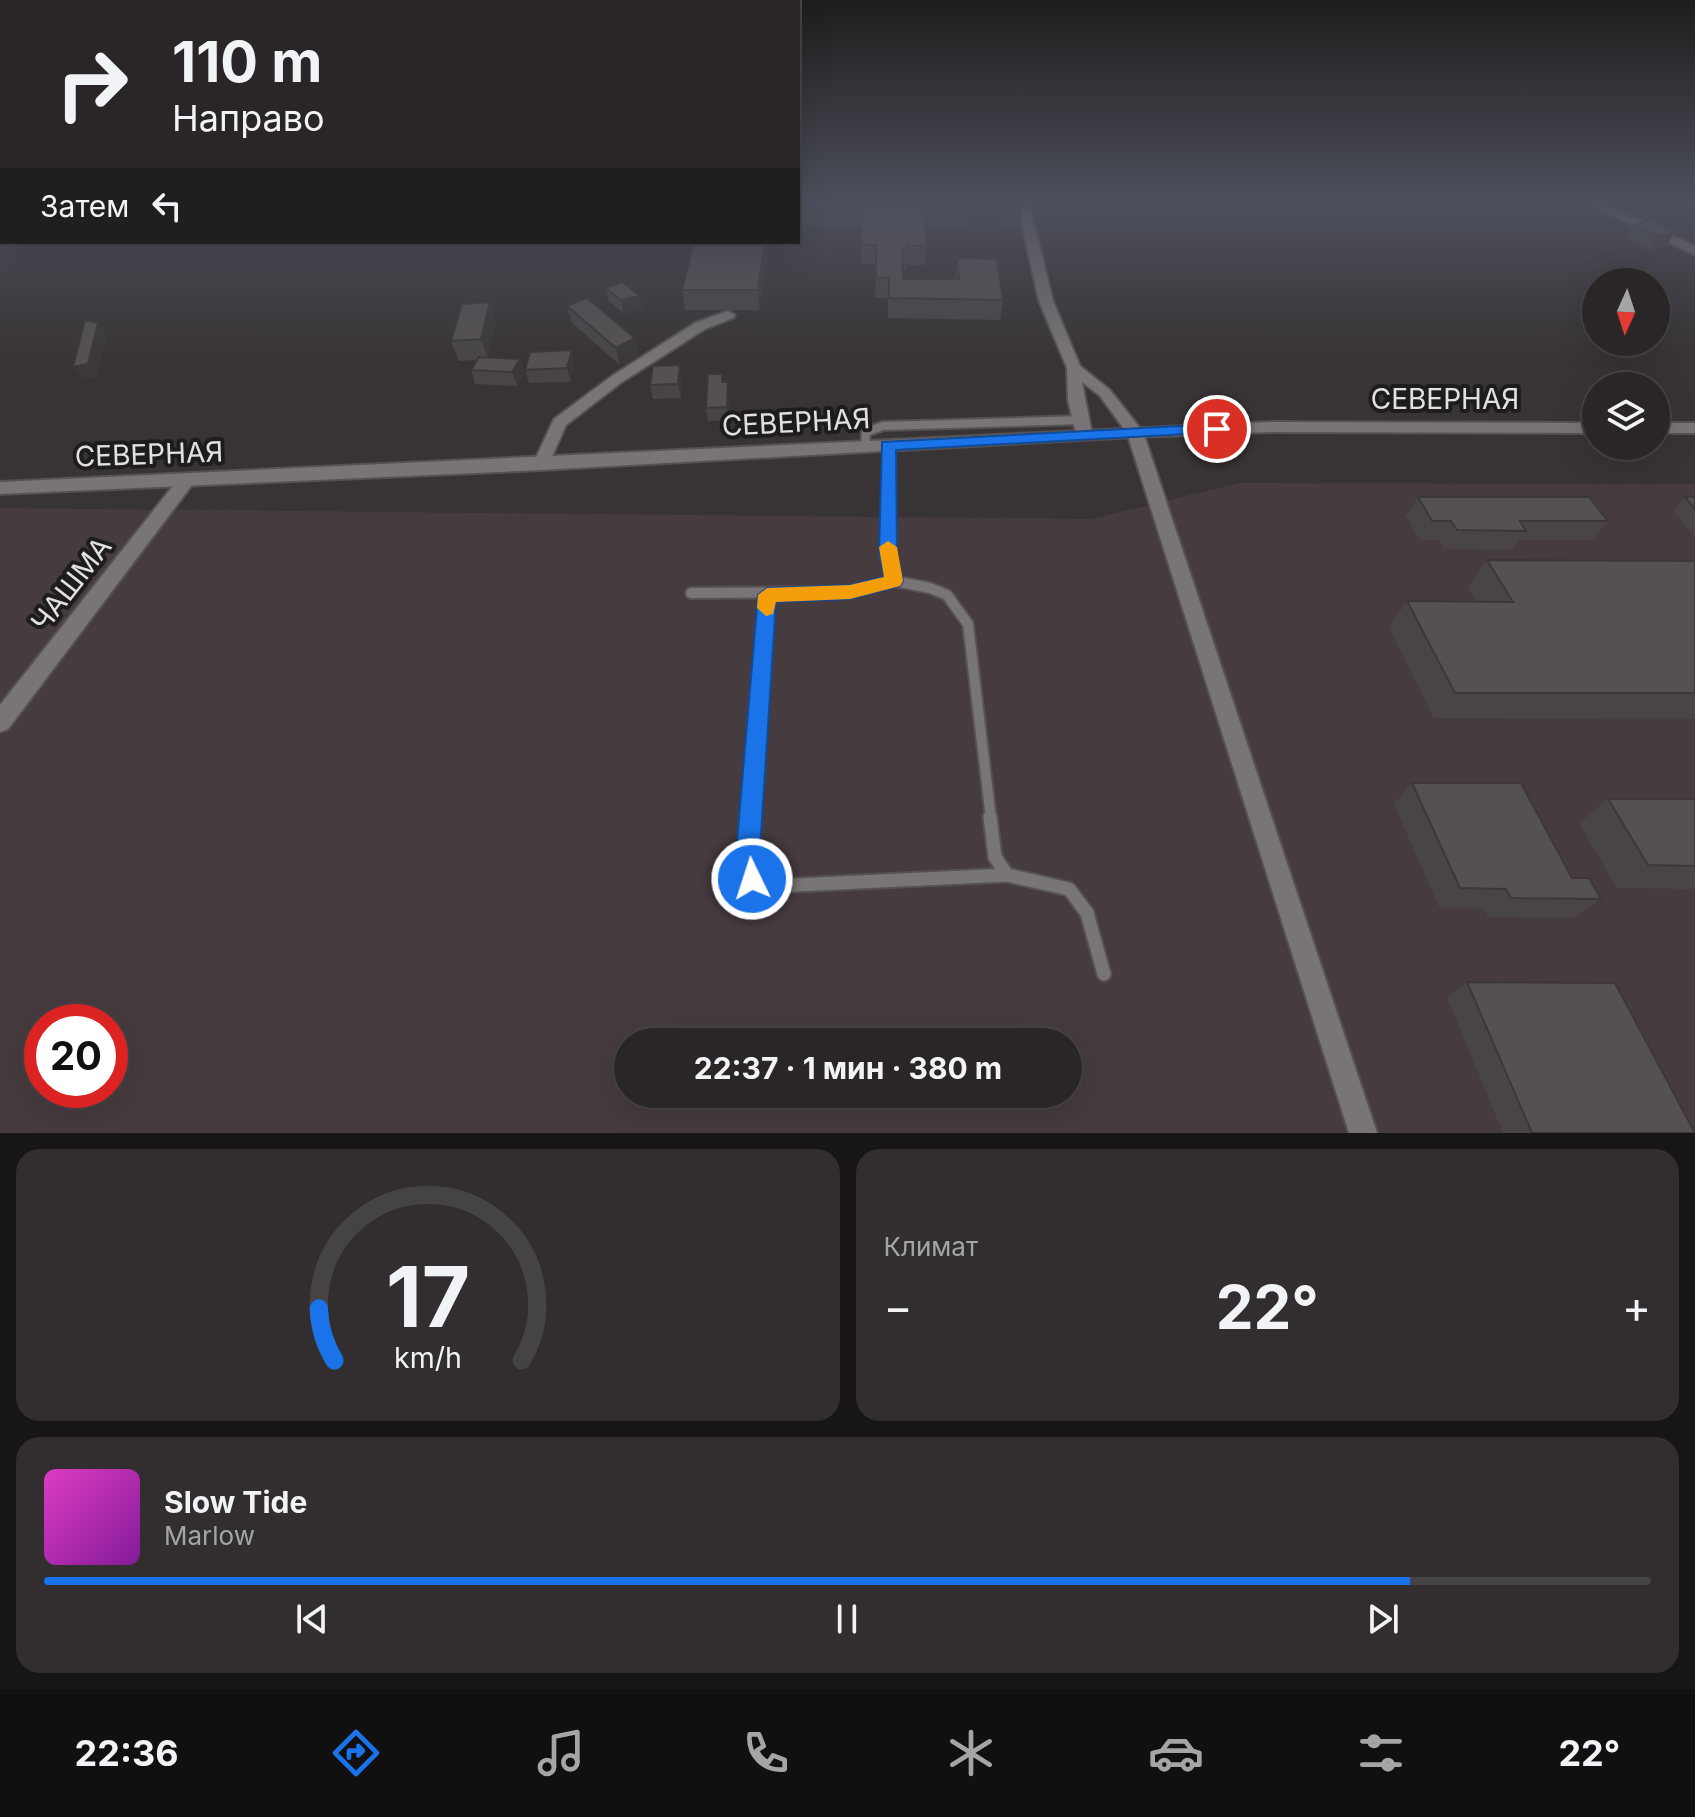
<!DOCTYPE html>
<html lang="ru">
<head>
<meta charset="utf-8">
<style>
	body { margin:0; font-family:Inter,sans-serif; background:#322e30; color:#f1f3f6; height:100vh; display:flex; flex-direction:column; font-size:30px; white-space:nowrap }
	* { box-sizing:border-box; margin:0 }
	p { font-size:26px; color:#a5a5a8 }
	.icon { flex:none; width:44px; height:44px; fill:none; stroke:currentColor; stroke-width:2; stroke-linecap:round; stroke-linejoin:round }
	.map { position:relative; height:1133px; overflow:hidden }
	.sheet { display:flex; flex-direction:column; gap:16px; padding:16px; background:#171516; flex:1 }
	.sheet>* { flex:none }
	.banner { position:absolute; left:0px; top:0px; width:800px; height:244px; box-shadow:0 8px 32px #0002,0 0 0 2px #464345; background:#2a2628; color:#f1f3f6; overflow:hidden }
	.needle { width:52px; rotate:183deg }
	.tools { position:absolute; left:1582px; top:268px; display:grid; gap:16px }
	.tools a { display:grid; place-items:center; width:88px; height:88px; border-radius:50%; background:#2a2628; box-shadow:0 8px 32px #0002,0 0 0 2px #464345; font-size:40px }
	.speed { position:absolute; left:24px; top:1004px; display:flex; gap:16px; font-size:40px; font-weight:700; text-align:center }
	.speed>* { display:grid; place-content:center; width:104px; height:104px; border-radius:50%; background:#2a2628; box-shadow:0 8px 32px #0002,0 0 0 2px #464345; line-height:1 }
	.speed .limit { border:12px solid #d22; background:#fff; color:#111 }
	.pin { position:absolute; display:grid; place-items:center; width:68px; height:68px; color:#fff; margin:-34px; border:4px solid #fff; border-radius:50%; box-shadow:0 2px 8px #0007 }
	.me { position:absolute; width:88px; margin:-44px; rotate:356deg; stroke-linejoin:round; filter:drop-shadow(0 0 6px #0008) }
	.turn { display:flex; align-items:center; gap:28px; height:168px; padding:0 40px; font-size:36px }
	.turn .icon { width:104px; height:104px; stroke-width:2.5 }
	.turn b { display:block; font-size:56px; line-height:68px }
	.then { display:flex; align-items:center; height:76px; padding:0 40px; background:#0003; gap:16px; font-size:30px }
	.big { font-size:60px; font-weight:700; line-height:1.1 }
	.sheet .card { flex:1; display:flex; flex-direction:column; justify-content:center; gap:12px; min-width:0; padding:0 28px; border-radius:24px; background:#322e30 }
	.sheet .dial { align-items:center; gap:0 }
	.dial svg { height:208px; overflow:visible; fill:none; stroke:#464345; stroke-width:7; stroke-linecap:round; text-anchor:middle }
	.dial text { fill:#f1f3f6; stroke:none }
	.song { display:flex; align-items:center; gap:24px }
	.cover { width:96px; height:96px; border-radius:12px; background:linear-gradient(135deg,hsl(310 70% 55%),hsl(290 70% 35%)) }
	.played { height:8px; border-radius:4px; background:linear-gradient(90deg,#1a73e8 85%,#464345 85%) }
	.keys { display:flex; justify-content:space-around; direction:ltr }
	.heat { display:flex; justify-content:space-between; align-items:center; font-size:44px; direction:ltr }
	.sheet .tiles { flex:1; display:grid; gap:16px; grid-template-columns:1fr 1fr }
	.card:last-child { grid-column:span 2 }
	.trip { position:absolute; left:614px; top:1028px; width:468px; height:80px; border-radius:40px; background:#2a2628; box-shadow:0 8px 32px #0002,0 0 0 2px #464345; font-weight:700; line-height:80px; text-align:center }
	.menu { display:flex; height:128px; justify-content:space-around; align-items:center; background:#110f10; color:#a5a5a8 }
	.menu .icon { width:56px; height:56px }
	.menu .on { color:#1a73e8 }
	.menu b { font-size:36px; color:#f1f3f6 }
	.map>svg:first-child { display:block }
	.built { fill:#463b3f; fill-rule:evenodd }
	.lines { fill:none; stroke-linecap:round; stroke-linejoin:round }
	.service-far2-casing { stroke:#565253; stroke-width:12 }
	.service-far1-casing { stroke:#565253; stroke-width:14 }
	.service-casing { stroke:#565253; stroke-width:17 }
	.minor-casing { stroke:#565253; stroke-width:4 }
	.tertiary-casing { stroke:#565253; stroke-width:4 }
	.secondary-casing { stroke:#565253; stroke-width:4 }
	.service-far2 { stroke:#797476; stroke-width:8 }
	.service-far1 { stroke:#797476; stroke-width:10 }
	.service { stroke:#797476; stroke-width:13 }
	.minor { fill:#797476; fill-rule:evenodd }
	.tertiary { fill:#797476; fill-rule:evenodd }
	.secondary { fill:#797476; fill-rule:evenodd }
	.wall { fill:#494547 }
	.shaded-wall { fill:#3c3839 }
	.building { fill:#555052; stroke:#3c3839; stroke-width:2 }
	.route { fill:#1a73e8; stroke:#114b97; stroke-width:2 }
	.slow { fill:#f59e0b }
	.labels { text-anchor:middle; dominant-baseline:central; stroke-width:8; stroke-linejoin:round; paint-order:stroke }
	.street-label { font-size:28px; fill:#e3e0e1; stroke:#1e1c1c }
</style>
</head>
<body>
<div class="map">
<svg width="1695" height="1133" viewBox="0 0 1695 1133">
	<rect width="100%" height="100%" fill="#383335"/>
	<!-- built -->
	<path class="built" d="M1239,483L1695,484V1133H0V508L1092,519ZM42,1022H110V1090H42ZM628,1042H1068V1094H628Z"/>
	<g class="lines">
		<!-- service-far2 casing -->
		<g class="service-far2-casing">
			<path id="service-far2" d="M888,445V553L891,567
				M865,446L866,432L883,426L1080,420"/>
		</g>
		<!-- service-far1 casing -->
		<g class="service-far1-casing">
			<path id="service-far1" d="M891,565L894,581L930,588L947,595L968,624L991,819
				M691,593L850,592L894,581
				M750,819L767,595"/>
		</g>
		<!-- service casing -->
		<g class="service-casing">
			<path id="service" d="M751,817L747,865L752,879L775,886L1007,875
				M990,817L995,857L1007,875L1069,889L1087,913L1104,974"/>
		</g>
		<!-- minor casing -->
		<g class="minor-casing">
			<path id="minor" d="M1017,203H1029L1053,301L1080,366L1110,390L1143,432L1377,1133H1349L1127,433L1100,396L1082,382L1092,434L1084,439L1076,434L1068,400L1067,368L1039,301Z
				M1587,203H1602L1695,246V255Z
				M728,311L735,315L733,318L705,329L622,382L566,425L547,468H535L533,464L554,419L612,376L695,323Z"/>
		</g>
		<!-- tertiary casing -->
		<g class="tertiary-casing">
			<path id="tertiary" d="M186,475L192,477L195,481L192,485L8,729L0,732V705L180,477Z"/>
		</g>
		<!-- secondary casing -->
		<g class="secondary-casing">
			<path id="secondary" d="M1272,422L1596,423V433L1272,432L1135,437L541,470L0,494V482Z
				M1656,423H1695V433H1656Z"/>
		</g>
		<!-- service-far2 -->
		<use href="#service-far2" class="service-far2"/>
		<!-- service-far1 -->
		<use href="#service-far1" class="service-far1"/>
		<!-- service -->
		<use href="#service" class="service"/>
		<!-- minor -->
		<use href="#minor" class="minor"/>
		<!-- tertiary -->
		<use href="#tertiary" class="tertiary"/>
		<!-- secondary -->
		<use href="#secondary" class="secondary"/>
	</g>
	<!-- wall -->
	<path class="wall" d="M798,203L969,207L967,226L926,225L925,265H906V269H903V279H955L957,258L1003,300L1000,320L888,318V298H875L876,264H861V227L798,225Z
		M996,203H1020L1022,210L1019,227H999Z
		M1634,225L1675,232L1667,245L1651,250L1626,238Z
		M694,242L743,244L744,242H769L759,310H685L682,290Z
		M606,288L643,309L624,314L609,301Z
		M567,306L635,338L638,356L620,365L572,323Z
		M496,322L488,357L520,359L524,372L517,386L475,384L471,370L477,360L459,361L451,341Z
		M575,364L571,382L529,383L525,370Z
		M722,374L723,382L729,396L728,420L708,421L706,408Z
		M682,379L681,398L653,399L650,385Z
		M1418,497L1608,521L1592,540H1519L1512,550L1444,549L1439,540H1420L1406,516Z
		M1685,497H1695V537L1673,511Z
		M1487,560L1695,561V719L1434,718L1389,628L1407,601L1476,602L1468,587Z
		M1412,783L1572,878L1601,899L1575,918L1488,917L1484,908L1439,907L1394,804Z
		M1608,799H1695V889L1617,888L1579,823Z
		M1467,982L1695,1133H1503L1447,997Z"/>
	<!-- shaded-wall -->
	<path class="shaded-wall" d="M1675,232L1667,245L1651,250L1659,237Z
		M765,242H769L759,310L758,290Z
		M640,296L643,309L624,314L621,300Z
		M490,302L496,322L488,359L481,339Z
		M98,323L107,336L98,377L83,380L73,367Z
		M635,338L638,356L620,365L616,348Z
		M572,350L575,364L571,382L567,368Z
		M520,359L524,372L517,386L512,372Z
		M680,365L682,379L681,398L678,384Z
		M728,382L729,396L728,420L727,407Z"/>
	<!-- building -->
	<path class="building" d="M798,203H968L969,207H925L926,246H907V249H902L903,279H959L957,258L997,259L1003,300L889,298V278H876V245H861L862,208L798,207Z
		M1000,203H1020L1022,210L1001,209Z
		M1651,220L1675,232L1659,237L1634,225Z
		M694,242L743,244L744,242H765L758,290H682Z
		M622,282L640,296L621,300L606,288Z
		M587,298L635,338L616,348L567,306Z
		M490,302L481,339L451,341L462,304Z
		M85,320L98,323L88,364L73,367Z
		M572,350L567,368L525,370L530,352Z
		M479,357L520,359L512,372L471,370Z
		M680,365L678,384L650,385L653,366Z
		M708,374H722V382H728L727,407L706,408Z
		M1418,497H1589L1608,521H1520L1526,531L1457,530L1451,521H1432Z
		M1685,497H1695V509Z
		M1487,560L1695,561V693H1455L1407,601L1513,602Z
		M1412,783H1521L1572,878H1589L1601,899L1511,898L1506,889L1460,888Z
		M1608,799H1695V866L1648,865Z
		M1467,982L1615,983L1695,1133H1532Z"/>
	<!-- sky -->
	<linearGradient id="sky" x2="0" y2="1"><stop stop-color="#1f1c1d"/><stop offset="0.56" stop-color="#4d505c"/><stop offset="1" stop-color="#4d505c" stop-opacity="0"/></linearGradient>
	<rect width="1695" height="361" fill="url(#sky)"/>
	<!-- route -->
	<path class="route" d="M1217,424L1225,429L1223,432L896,450L897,553L903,581L900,586L850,599L776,602L759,865L764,879L760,887L752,891L744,887L735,865L758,595L767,588L850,585L884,577L879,553L882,442Z"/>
	<!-- slow -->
	<path class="slow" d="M888,541L897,547L903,581L900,586L850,599L776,602L773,614L766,616L757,608L758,595L767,588L850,585L884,577L879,547Z"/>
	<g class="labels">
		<!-- street labels -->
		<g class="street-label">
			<text x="1445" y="399">СЕВЕРНАЯ</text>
			<text transform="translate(796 422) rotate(-3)">СЕВЕРНАЯ</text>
			<text transform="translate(149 454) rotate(-2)">СЕВЕРНАЯ</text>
			<text transform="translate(71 584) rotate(-52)">ЧАШМА</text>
		</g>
	</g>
</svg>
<div class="tools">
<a><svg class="needle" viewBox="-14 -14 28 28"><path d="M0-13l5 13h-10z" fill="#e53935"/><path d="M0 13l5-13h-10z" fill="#a5a5a8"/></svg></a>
<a><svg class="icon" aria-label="layers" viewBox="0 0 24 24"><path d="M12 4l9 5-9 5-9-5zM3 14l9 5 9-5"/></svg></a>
</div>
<div class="speed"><div class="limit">20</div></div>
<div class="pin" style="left:1217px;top:429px;background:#d93025"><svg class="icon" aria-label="arrive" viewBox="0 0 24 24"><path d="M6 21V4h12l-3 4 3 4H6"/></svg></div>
<svg class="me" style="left:752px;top:879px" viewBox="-20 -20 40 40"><circle r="17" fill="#1a73e8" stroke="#fff" stroke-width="3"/><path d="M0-11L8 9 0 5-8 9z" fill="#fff"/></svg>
<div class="trip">22:37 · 1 мин · 380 m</div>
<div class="banner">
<div class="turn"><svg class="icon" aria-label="right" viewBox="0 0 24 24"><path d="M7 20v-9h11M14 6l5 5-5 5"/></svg><div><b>110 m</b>Направо</div></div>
<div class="then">Затем<svg class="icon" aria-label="left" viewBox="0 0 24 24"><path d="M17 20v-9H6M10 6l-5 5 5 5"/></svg></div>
</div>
</div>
<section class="sheet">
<div class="tiles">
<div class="card dial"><svg viewBox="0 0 100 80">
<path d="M14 69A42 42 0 1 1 86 69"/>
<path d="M14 69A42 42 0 0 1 8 49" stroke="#1a73e8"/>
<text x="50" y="56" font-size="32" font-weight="700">17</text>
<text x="50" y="72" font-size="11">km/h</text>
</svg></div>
<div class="card"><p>Климат</p>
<div class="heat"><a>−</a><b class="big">22°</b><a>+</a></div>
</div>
<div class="card">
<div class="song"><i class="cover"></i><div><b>Slow Tide</b><p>Marlow</p></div></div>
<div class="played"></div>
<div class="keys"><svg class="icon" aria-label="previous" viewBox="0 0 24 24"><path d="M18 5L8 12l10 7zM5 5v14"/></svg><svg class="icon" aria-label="pause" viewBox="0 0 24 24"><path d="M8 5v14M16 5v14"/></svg><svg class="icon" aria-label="next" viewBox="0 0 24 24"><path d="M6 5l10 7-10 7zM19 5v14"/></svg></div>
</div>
</div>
</section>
<nav class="menu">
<b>22:36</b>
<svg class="icon on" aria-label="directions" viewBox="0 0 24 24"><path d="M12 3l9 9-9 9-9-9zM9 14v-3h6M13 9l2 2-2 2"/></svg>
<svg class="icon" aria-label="music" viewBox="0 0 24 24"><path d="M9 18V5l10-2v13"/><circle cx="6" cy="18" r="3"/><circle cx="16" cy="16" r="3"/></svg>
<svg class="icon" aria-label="phone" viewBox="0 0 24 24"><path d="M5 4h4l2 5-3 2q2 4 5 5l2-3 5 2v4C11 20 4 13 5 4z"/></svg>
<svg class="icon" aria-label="climate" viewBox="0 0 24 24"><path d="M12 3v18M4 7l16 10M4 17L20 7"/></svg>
<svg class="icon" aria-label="car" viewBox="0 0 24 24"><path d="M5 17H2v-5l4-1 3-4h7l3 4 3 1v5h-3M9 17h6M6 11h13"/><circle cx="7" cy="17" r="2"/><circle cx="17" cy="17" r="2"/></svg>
<svg class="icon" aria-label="filters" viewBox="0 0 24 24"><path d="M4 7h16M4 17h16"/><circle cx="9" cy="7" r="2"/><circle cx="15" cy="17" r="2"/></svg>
<b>22°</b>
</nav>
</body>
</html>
